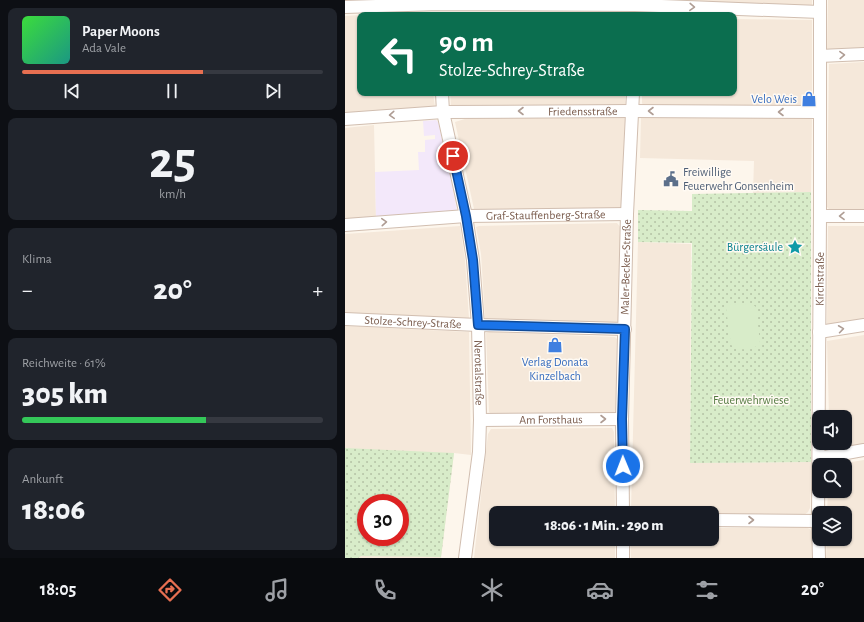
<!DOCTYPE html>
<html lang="de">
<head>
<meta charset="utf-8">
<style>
	body { margin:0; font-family:"Alegreya Sans",sans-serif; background:#20242c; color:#f1f3f6; height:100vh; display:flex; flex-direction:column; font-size:15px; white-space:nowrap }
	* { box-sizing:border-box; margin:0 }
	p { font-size:13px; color:#9ea1a6 }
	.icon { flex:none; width:22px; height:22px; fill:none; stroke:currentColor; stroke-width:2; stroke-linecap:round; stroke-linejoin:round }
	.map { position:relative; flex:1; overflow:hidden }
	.sheet { display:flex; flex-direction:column; gap:8px; padding:8px; background:#0d0f14; width:345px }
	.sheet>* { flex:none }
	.top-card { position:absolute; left:12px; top:12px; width:380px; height:84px; border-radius:8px; box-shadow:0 1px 3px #0004; background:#0b6e4f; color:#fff; overflow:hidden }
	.controls { position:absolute; left:467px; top:410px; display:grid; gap:8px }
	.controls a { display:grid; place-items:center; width:40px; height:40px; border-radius:8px; background:#171b24; box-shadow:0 1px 3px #0004; font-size:20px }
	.speed { position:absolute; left:12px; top:494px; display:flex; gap:8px; font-size:20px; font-weight:700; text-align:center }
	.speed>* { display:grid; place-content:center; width:52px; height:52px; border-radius:50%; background:#171b24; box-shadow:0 1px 3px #0004; line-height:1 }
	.speed .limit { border:6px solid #d22; background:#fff; color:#111 }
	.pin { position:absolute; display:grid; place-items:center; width:34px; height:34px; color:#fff; margin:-17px; border:2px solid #fff; border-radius:50%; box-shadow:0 1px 4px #0007 }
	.me { position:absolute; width:44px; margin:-22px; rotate:359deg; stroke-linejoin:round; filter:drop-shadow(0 0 3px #0008) }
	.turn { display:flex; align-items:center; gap:14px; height:84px; padding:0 16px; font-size:18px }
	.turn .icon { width:52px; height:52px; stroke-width:2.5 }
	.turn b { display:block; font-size:28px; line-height:34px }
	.big { font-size:30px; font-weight:800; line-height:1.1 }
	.sheet .tile { flex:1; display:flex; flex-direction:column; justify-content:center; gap:6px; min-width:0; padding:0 14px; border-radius:8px; background:#20242c }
	.sheet .dial { align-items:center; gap:0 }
	.dial b { font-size:52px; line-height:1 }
	.song { display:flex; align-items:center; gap:12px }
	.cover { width:48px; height:48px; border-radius:6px; background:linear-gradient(135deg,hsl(120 70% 55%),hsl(170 70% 35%)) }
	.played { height:4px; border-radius:2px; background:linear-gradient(90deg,#e76f51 60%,#363941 60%) }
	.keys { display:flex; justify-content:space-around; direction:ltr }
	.heat { display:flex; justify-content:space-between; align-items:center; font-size:22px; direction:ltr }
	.charge { height:6px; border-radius:3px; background:linear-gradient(90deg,#34c759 61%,#363941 0) }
	.trip { position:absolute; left:144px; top:506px; width:230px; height:40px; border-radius:8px; background:#171b24; box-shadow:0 1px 3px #0004; font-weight:800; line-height:40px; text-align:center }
	.tabs { display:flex; height:64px; justify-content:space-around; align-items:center; background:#090b0e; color:#9ea1a6 }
	.tabs .icon { width:28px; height:28px }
	.tabs .selected { color:#e76f51 }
	.tabs b { font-size:18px; color:#f1f3f6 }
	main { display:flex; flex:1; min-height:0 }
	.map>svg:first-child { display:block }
	.residential { fill:#f5e8da; fill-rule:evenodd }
	.education { fill:#f3e8fa }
	.green { fill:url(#green-dots); fill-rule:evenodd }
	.pitch { fill:#d8ecc9 }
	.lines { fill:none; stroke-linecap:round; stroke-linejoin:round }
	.minor-casing { stroke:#d1beb0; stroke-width:14 }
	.minor { stroke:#fff; stroke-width:12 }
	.oneway { stroke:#af9d94 }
	.route-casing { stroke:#114b97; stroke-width:10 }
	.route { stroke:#1a73e8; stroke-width:7 }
	.labels { text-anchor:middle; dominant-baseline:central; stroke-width:3; stroke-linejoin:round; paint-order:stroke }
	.shop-label { font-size:12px; fill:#366cbe; stroke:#fffaf3; text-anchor:end }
	.street-label { font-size:12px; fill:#7a5c4d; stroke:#fffaf3 }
	.service-label { font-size:12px; fill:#4e5e75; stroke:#fffaf3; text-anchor:start }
	.culture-label { font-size:12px; fill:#0d838f; stroke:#fffaf3; text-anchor:end }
	.park-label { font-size:12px; fill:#537a41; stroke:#fffaf3 }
</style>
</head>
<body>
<main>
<section class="sheet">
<div class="tile">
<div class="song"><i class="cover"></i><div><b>Paper Moons</b><p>Ada Vale</p></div></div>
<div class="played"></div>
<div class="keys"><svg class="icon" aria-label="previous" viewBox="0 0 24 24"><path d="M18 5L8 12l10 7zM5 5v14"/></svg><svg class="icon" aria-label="pause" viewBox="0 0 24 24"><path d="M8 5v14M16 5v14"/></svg><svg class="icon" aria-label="next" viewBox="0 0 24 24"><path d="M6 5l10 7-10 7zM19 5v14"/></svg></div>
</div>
<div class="tile dial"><b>25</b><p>km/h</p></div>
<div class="tile"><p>Klima</p>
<div class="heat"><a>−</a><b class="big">20°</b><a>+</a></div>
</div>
<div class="tile"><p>Reichweite · 61%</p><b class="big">305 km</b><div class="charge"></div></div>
<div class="tile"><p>Ankunft</p><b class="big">18:06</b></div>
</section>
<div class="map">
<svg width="519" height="558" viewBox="0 0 519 558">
	<defs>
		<pattern id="green-dots" width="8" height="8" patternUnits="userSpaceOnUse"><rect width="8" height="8" fill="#d8ecc9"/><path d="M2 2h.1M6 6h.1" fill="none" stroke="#b4c2a5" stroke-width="1.8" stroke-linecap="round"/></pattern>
	</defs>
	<rect width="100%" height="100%" fill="#fdf6ec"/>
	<!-- residential -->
	<path class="residential" d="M317,0H467V5L464,6Z
		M483,0H519V49L482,50Z
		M103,12H106L283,15H102Z
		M15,15V93H88L90,107L0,115V16Z
		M389,19L467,20V105L327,106L298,105L297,103V93H389Z
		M519,62V209L485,210L482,207L484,64Z
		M105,93H280V105L106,106Z
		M123,118H280L277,210L129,209L110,122Z
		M296,118H467L466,192L408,193L409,161L295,158Z
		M29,125L31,219L0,220V128Z
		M272,223L276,228L273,321L270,324L143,320L140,318L136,254L131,227L134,226Z
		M115,226L120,260L124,318L0,313V234Z
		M483,226H519V319L482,324Z
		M293,242L346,244L345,463L466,462L465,508L463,512L459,515H367V513H290L286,509Z
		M0,326L124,332L126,455L109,453L96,558H0ZM21,503H55V537H21Z
		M144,332L270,337L273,340L270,411L268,414H146L144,412L141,333Z
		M519,335V445L495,448L487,443H500V417H484L482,341Z
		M267,428L269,432L270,513H151V539H270V558H129L143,434L146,429Z
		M519,460V558H481L482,539H500V513H482L483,491H500V465H487Z
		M461,527L465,529L467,533V558H286L285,539H367V528Z"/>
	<!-- education -->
	<path class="education" d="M91,120L93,122L97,139V153H100V159L102,160L112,211L31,219L30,172L74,170L73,152H80V140L90,139V135L79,136L78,121Z"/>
	<!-- green -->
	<path class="green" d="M466,192V462L345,463L347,243L293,242V210L347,211V194Z
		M0,448L109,453L96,557L16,556L13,558H0ZM21,503H55V537H21Z"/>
	<!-- pitch -->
	<path class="pitch" d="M383,304L408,305L411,307L415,343L413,346C402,349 396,352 386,345L381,308V305Z"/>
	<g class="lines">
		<!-- minor casing -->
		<g class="minor-casing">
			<g id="minor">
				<path d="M0,7L94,4L290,5L475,12"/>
				<path d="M475,56L519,54"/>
				<path id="s1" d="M97,93L98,112L121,216L128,260L133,325L135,420L134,452L120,558"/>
				<path id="s2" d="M0,119L98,112L288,111L475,112"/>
				<path d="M475,216H519"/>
				<path id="s3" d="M0,225L121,216L282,214"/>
				<path id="s4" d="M0,319L133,325L280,329"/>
				<path d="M474,332L519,325"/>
				<path id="s5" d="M135,420L277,419"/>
				<path d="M474,458L519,450"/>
				<path id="s6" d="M278,513L277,419L282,214L288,93"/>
				<path d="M367,520L473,521"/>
				<path d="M278,558V539"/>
				<path id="s7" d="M474,558L473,521L475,216V0"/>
			</g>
		</g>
		<!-- minor -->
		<use href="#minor" class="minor"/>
	</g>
	<!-- one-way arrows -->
	<defs><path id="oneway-chevron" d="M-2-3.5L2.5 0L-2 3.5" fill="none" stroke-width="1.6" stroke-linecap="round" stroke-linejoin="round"/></defs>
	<g class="oneway">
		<use href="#oneway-chevron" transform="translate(347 7) rotate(2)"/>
		<use href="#oneway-chevron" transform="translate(497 55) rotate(-2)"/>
		<use href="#oneway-chevron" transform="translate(176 111) rotate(180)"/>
		<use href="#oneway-chevron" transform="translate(306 111) rotate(-180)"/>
		<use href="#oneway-chevron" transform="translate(436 112) rotate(-180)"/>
		<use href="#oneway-chevron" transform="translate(47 115) rotate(176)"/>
		<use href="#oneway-chevron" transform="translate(497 216) rotate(179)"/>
		<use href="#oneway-chevron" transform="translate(39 222) rotate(-4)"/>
		<use href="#oneway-chevron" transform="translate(496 329) rotate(-8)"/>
		<use href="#oneway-chevron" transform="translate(258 419)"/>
		<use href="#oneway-chevron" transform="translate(406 520)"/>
	</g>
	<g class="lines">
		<!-- route casing -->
		<g class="route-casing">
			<path id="route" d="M108,156L121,216L128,260L133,325L280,329L277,419L278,466"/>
		</g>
		<!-- route -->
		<use href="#route" class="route"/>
	</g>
	<!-- icons -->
	<defs>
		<g id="shop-bare" transform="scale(1.2)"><path d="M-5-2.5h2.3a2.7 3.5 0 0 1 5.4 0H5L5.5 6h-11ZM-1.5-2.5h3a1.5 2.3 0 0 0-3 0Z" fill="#3f7fe0" stroke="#fffaf3" stroke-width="2.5" paint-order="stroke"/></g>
		<g id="civic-bare" transform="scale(1.2)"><path d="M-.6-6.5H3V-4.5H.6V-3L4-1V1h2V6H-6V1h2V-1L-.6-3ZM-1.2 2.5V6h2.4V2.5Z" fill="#5c6f8a" stroke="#fffaf3" stroke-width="2.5" paint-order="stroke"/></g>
		<g id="sight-bare" transform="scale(1.2)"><path d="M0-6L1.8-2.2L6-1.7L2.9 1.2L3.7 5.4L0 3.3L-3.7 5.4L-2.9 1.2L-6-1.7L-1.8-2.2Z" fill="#0f9aa8" stroke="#fffaf3" stroke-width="2.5" paint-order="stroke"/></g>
	</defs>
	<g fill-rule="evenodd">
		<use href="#shop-bare" x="464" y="99"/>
		<use href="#civic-bare" x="326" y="179"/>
		<use href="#sight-bare" x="450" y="247"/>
		<use href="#shop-bare" x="210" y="345"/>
	</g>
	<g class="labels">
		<!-- shop labels -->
		<g class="shop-label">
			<text x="452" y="99">Velo Weis</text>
			<text x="210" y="362" text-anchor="middle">Verlag Donata<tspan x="210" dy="14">Kinzelbach</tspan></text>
		</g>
		<!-- street labels -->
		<g class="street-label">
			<text stroke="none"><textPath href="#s2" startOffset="238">Friedensstraße</textPath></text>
			<text stroke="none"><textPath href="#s3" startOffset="201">Graf-Stauffenberg-Straße</textPath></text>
			<text stroke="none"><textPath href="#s6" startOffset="246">Maler-Becker-Straße</textPath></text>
			<text stroke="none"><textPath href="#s7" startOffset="279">Kirchstraße</textPath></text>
			<text stroke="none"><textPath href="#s4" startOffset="68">Stolze-Schrey-Straße</textPath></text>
			<text stroke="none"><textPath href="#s1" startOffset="283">Nerotalstraße</textPath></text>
			<text stroke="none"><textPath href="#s5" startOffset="71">Am Forsthaus</textPath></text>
		</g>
		<!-- service labels -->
		<g class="service-label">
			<text x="338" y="172">Freiwillige<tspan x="338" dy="14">Feuerwehr Gonsenheim</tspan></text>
		</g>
		<!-- culture labels -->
		<g class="culture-label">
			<text x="438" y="247">Bürgersäule</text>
		</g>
		<!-- park labels -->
		<g class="park-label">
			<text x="406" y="400">Feuerwehrwiese</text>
		</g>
	</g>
</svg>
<div class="controls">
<a><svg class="icon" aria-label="sound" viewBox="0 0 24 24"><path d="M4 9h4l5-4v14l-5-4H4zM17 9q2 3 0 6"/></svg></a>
<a><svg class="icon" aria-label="search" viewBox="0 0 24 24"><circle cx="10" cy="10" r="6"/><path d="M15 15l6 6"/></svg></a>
<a><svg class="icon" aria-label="layers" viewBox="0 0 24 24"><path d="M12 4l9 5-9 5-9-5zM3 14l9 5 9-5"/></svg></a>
</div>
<div class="speed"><div class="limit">30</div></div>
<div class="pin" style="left:108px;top:156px;background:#d93025"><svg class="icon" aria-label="arrive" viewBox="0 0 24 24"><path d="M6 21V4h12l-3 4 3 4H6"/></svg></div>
<svg class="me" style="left:278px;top:466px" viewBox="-20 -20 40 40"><circle r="17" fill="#1a73e8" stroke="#fff" stroke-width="3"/><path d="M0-11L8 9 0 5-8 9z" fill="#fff"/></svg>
<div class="trip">18:06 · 1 Min. · 290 m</div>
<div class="top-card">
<div class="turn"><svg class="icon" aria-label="left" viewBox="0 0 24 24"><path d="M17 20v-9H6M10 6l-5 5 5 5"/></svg><div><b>90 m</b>Stolze-Schrey-Straße</div></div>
</div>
</div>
</main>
<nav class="tabs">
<b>18:05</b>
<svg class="icon selected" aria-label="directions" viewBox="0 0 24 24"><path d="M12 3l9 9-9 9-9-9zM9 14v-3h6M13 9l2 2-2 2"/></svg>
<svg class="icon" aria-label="music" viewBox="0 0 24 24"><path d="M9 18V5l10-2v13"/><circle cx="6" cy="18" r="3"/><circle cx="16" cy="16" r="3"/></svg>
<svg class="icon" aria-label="phone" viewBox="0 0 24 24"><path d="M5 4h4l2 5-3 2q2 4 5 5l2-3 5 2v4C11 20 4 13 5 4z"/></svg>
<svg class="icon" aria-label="climate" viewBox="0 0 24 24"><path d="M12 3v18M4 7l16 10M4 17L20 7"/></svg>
<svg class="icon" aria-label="car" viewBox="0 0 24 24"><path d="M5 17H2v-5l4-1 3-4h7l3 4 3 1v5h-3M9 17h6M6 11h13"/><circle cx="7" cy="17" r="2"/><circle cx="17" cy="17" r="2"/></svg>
<svg class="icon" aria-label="filters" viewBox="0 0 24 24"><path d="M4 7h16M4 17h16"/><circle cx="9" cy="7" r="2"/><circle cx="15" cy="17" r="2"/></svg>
<b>20°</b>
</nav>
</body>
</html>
